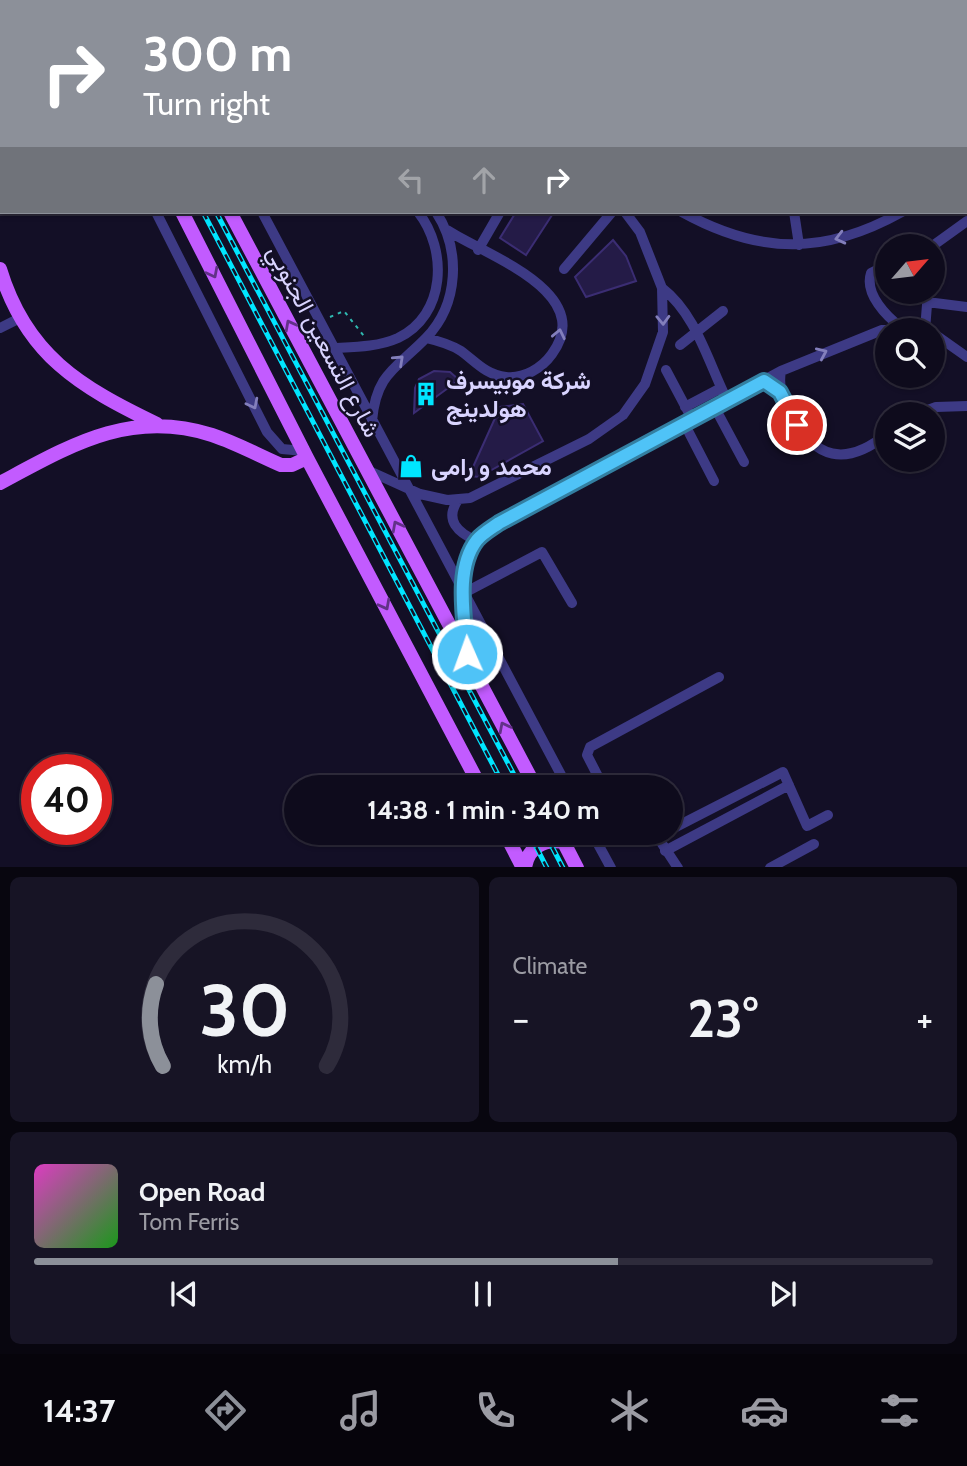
<!DOCTYPE html>
<html lang="en">
<head>
<meta charset="utf-8">
<style>
	body { margin:0; font-family:Cabin,Vazirmatn,sans-serif; background:#171425; color:#f1f3f6; height:100vh; display:flex; flex-direction:column; font-size:26px; white-space:nowrap }
	* { box-sizing:border-box; margin:0 }
	p { font-size:23px; color:#9b9ba3 }
	.icon { flex:none; width:38px; height:38px; fill:none; stroke:currentColor; stroke-width:2; stroke-linecap:round; stroke-linejoin:round }
	.map { position:relative; height:867px; overflow:hidden }
	.sheet { display:flex; flex-direction:column; gap:10px; padding:10px; background:#08060f; flex:1 }
	.sheet>* { flex:none }
	.banner { position:absolute; left:0px; top:0px; width:968px; height:214px; box-shadow:0 2px 5px #0004,0 0 0 2px #2e2b3b; background:#8c9099; color:#fff; overflow:hidden }
	.needle { width:46px; rotate:62deg }
	.tools { position:absolute; left:875px; top:234px; display:grid; gap:14px }
	.tools a { display:grid; place-items:center; width:70px; height:70px; border-radius:50%; background:#0e0b1c; box-shadow:0 2px 5px #0004,0 0 0 2px #2e2b3b; font-size:35px }
	.speed { position:absolute; left:21px; top:754px; display:flex; gap:14px; font-size:35px; font-weight:700; text-align:center }
	.speed>* { display:grid; place-content:center; width:91px; height:91px; border-radius:50%; background:#0e0b1c; box-shadow:0 2px 5px #0004,0 0 0 2px #2e2b3b; line-height:1 }
	.speed .limit { border:10px solid #d22; background:#fff; color:#111 }
	.pin { position:absolute; display:grid; place-items:center; width:60px; height:60px; color:#fff; margin:-30px; border:4px solid #fff; border-radius:50%; box-shadow:0 2px 7px #0007 }
	.me { position:absolute; width:77px; margin:-38px; rotate:358deg; stroke-linejoin:round; filter:drop-shadow(0 0 5px #0008) }
	.turn { display:flex; align-items:center; gap:24px; height:147px; padding:0 28px; font-size:32px }
	.turn .icon { width:91px; height:91px; stroke-width:2.5 }
	.turn b { display:block; font-size:49px; line-height:60px }
	.lanes { display:flex; align-items:center; height:66px; padding:0 28px; background:#0003; justify-content:center; gap:35px; direction:ltr }
	.lanes .off { opacity:.35 }
	.big { font-size:52px; font-weight:800; line-height:1.1 }
	.sheet .tile { flex:1; display:flex; flex-direction:column; justify-content:center; gap:10px; min-width:0; padding:0 24px; border-radius:10px; background:#171425 }
	.sheet .dial { align-items:center; gap:0 }
	.dial svg { height:182px; overflow:visible; fill:none; stroke:#2e2b3b; stroke-width:7; stroke-linecap:round; text-anchor:middle }
	.dial text { fill:#f1f3f6; stroke:none }
	.song { display:flex; align-items:center; gap:21px }
	.cover { width:84px; height:84px; border-radius:10px; background:linear-gradient(135deg,hsl(310 70% 55%),hsl(120 70% 35%)) }
	.played { height:7px; border-radius:4px; background:linear-gradient(90deg,#8c9099 65%,#2e2b3b 65%) }
	.keys { display:flex; justify-content:space-around; direction:ltr }
	.heat { display:flex; justify-content:space-between; align-items:center; font-size:38px; direction:ltr }
	.sheet .tiles { flex:1; display:grid; gap:10px; grid-template-columns:1fr 1fr }
	.tile:last-child { grid-column:span 2 }
	.trip { position:absolute; left:284px; top:775px; width:399px; height:70px; border-radius:35px; background:#0e0b1c; box-shadow:0 2px 5px #0004,0 0 0 2px #2e2b3b; font-weight:800; line-height:70px; text-align:center }
	.tab-bar { display:flex; height:112px; justify-content:space-around; align-items:center; background:#06040b; color:#9b9ba3 }
	.tab-bar .icon { width:49px; height:49px }
	.tab-bar .current { color:#8c9099 }
	.tab-bar b { font-size:32px; color:#f1f3f6 }
	.map>svg:first-child { display:block }
	.building { fill:#241b47; stroke:#3b2d73; stroke-width:2 }
	.lines { fill:none; stroke-linecap:round; stroke-linejoin:round }
	.path { stroke:#2fb8b0; stroke-width:2; stroke-dasharray:3.5 5; stroke-linecap:butt }
	.minor { stroke:#3d3a85; stroke-width:10 }
	.major { stroke:#c25bff; stroke-width:14 }
	.rail-casing { stroke:#00e5ff; stroke-width:5 }
	.rail { stroke:#130f26; stroke-width:2.5; stroke-dasharray:8; stroke-linecap:butt }
	.oneway { stroke:#837fbc }
	.oneway2 { stroke:#623188 }
	.route-casing { stroke:#337fa1; stroke-width:18 }
	.route { stroke:#4fc3f7; stroke-width:12 }
	.labels { text-anchor:middle; dominant-baseline:central; stroke-width:5; stroke-linejoin:round; paint-order:stroke }
	.street-label { font-size:24px; fill:#d9d4ff; stroke:#130f26 }
	.poi-label { font-size:24px; font-weight:bold; fill:#d9d4ff; stroke:#130f26; text-anchor:start }
</style>
</head>
<body>
<div class="map">
<svg width="967" height="868" viewBox="0 0 967 868">
	<rect width="100%" height="100%" fill="#130f26"/>
	<!-- building -->
	<path class="building" d="M516,212H554L526,255L500,238Z
		M613,240L626,256L636,281L586,297L575,277Z
		M434,371L450,372L459,380L414,413L415,388L419,379Z
		M523,404L543,441L479,477L469,476L500,407Z"/>
	<g class="lines">
		<!-- path -->
		<path class="path" d="M0,133L2,134
			M330,317L344,311L364,336"/>
		<!-- minor -->
		<path class="minor" d="M154,0V2
			M262,0L263,2
			M280,0L281,2
			M420,0L421,2
			M458,0L459,2
			M573,0L574,2
			M843,2L844,0
			M966,146L967,145
			M156,212L267,432L282,449L304,451
			M262,212L568,788
			M682,212C760,255 825,255 902,212
			M794,212L799,245
			M931,247L967,221
			M478,250L500,212
			M887,265L871,273C864,294 887,317 902,328
			M564,269L612,212
			M662,288C696,314 708,362 727,400
			M927,302L967,307
			M0,328L20,318
			M925,330L928,292
			M933,333L967,357
			M426,338C439,341 450,344 461,351C476,362 486,375 506,377C524,379 542,368 552,354C597,292 485,255 447,230
			M680,345L723,311
			M334,348C355,347 378,347 398,338C446,315 448,250 418,212
			M666,370L692,419
			M781,371C778,388 783,398 791,413C814,460 846,467 887,434
			M714,406L744,462
			M685,407L721,388
			M914,415L936,407L967,406
			M372,421C376,373 397,368 426,338C459,304 461,250 436,212
			M684,423L714,481
			M367,470L420,494L447,500L470,498L589,439L623,415L645,384L663,332L662,288L640,232L625,212
			M458,500C444,520 458,533 477,541
			M464,593L542,552L572,603
			M467,654C465,602 451,557 499,523L781,371L882,330L902,328L927,331
			M604,788L587,755L590,747L719,677
			M618,788L629,782L632,788
			M670,830L783,772L807,826L828,815
			M592,833L611,868
			M655,833L678,868
			M665,851L789,785
			M770,868L814,844"/>
		<!-- major -->
		<path class="major" d="M70,0L71,2
			M121,0L122,2
			M47,2V0
			M0,151L2,149
			M0,171L2,165
			M182,212L307,458L481,788
			M230,212L536,788
			M0,269C26,355 80,387 157,424
			M0,483C71,445 130,409 212,435C236,443 258,455 281,465H292L307,458
			M505,833L523,868
			M560,835L577,868
			M525,868C528,846 545,839 564,842"/>
		<!-- rail casing -->
		<g class="rail-casing">
			<path id="rail" d="M91,0L92,2
				M104,0L105,2
				M203,212L505,788
				M216,212L521,788
				M529,833L547,868
				M545,833L563,868"/>
		</g>
		<!-- rail -->
		<use href="#rail" class="rail"/>
	</g>
	<!-- one-way arrows -->
	<defs><path id="oneway-chevron" d="M-2-3.5L2.5 0L-2 3.5" fill="none" stroke-width="1.6" stroke-linecap="round" stroke-linejoin="round" transform="scale(1.75)"/></defs>
	<g class="oneway">
		<use href="#oneway-chevron" transform="translate(840 238) rotate(166)"/>
		<use href="#oneway-chevron" transform="translate(663 320) rotate(88)"/>
		<use href="#oneway-chevron" transform="translate(559 334) rotate(-78)"/>
		<use href="#oneway-chevron" transform="translate(822 353) rotate(-24)"/>
		<use href="#oneway-chevron" transform="translate(399 360) rotate(-43)"/>
		<use href="#oneway-chevron" transform="translate(253 404) rotate(63)"/>
	</g>
	<g class="oneway2">
		<use href="#oneway-chevron" transform="translate(213 273) rotate(63)"/>
		<use href="#oneway-chevron" transform="translate(290 325) rotate(-118)"/>
		<use href="#oneway-chevron" transform="translate(397 526) rotate(-118)"/>
		<use href="#oneway-chevron" transform="translate(385 605) rotate(62)"/>
		<use href="#oneway-chevron" transform="translate(504 727) rotate(-117)"/>
	</g>
	<g class="lines">
		<!-- route casing -->
		<g class="route-casing">
			<path id="route" d="M467,654C465,620 454,569 477,540C483,533 492,528 499,523L764,381L780,392L797,425"/>
		</g>
		<!-- route -->
		<use href="#route" class="route"/>
	</g>
	<!-- icons -->
	<defs>
		<g id="building-bare" transform="scale(1.89)"><path d="M-4-6H4V6H1V3H-1V6H-4ZM-2.5-4.3h1.7v1.8h-1.7ZM.8-4.3h1.7v1.8H.8ZM-2.5-1h1.7V.8h-1.7ZM.8-1h1.7V.8H.8Z" fill="#00e5ff" stroke="#130f26" stroke-width="2.5" paint-order="stroke"/></g>
		<g id="shop-bare" transform="scale(1.89)"><path d="M-5-2.5h2.3a2.7 3.5 0 0 1 5.4 0H5L5.5 6h-11ZM-1.5-2.5h3a1.5 2.3 0 0 0-3 0Z" fill="#00e5ff" stroke="#130f26" stroke-width="2.5" paint-order="stroke"/></g>
	</defs>
	<g fill-rule="evenodd">
		<use href="#building-bare" x="426" y="394"/>
		<use href="#shop-bare" x="411" y="466"/>
	</g>
	<g class="labels">
		<!-- street labels -->
		<g class="street-label">
			<text transform="translate(324 341) rotate(62)">شارع التسعين الجنوبي</text>
		</g>
		<!-- poi labels -->
		<g class="poi-label">
			<text x="446" y="380">شركة موبيسرف<tspan x="446" dy="28">هولدينج</tspan></text>
			<text x="431" y="466">محمد و رامى</text>
		</g>
	</g>
</svg>
<div class="tools">
<a><svg class="needle" viewBox="-14 -14 28 28"><path d="M0-13l5 13h-10z" fill="#e53935"/><path d="M0 13l5-13h-10z" fill="#9b9ba3"/></svg></a>
<a><svg class="icon" aria-label="search" viewBox="0 0 24 24"><circle cx="10" cy="10" r="6"/><path d="M15 15l6 6"/></svg></a>
<a><svg class="icon" aria-label="layers" viewBox="0 0 24 24"><path d="M12 4l9 5-9 5-9-5zM3 14l9 5 9-5"/></svg></a>
</div>
<div class="speed"><div class="limit">40</div></div>
<div class="pin" style="left:797px;top:425px;background:#d93025"><svg class="icon" aria-label="arrive" viewBox="0 0 24 24"><path d="M6 21V4h12l-3 4 3 4H6"/></svg></div>
<svg class="me" style="left:467px;top:654px" viewBox="-20 -20 40 40"><circle r="17" fill="#4fc3f7" stroke="#fff" stroke-width="3"/><path d="M0-11L8 9 0 5-8 9z" fill="#fff"/></svg>
<div class="trip">14:38 · 1 min · 340 m</div>
<div class="banner">
<div class="turn"><svg class="icon" aria-label="right" viewBox="0 0 24 24"><path d="M7 20v-9h11M14 6l5 5-5 5"/></svg><div><b>300 m</b>Turn right</div></div>
<div class="lanes"><svg class="icon off" aria-label="left" viewBox="0 0 24 24"><path d="M17 20v-9H6M10 6l-5 5 5 5"/></svg><svg class="icon off" aria-label="ahead" viewBox="0 0 24 24"><path d="M12 20V5M6 11l6-6 6 6"/></svg><svg class="icon" aria-label="right" viewBox="0 0 24 24"><path d="M7 20v-9h11M14 6l5 5-5 5"/></svg></div>
</div>
</div>
<section class="sheet">
<div class="tiles">
<div class="tile dial"><svg viewBox="0 0 100 80">
<path d="M14 69A42 42 0 1 1 86 69"/>
<path d="M14 69A42 42 0 0 1 11 33" stroke="#8c9099"/>
<text x="50" y="56" font-size="32" font-weight="700">30</text>
<text x="50" y="72" font-size="11">km/h</text>
</svg></div>
<div class="tile"><p>Climate</p>
<div class="heat"><a>−</a><b class="big">23°</b><a>+</a></div>
</div>
<div class="tile">
<div class="song"><i class="cover"></i><div><b>Open Road</b><p>Tom Ferris</p></div></div>
<div class="played"></div>
<div class="keys"><svg class="icon" aria-label="previous" viewBox="0 0 24 24"><path d="M18 5L8 12l10 7zM5 5v14"/></svg><svg class="icon" aria-label="pause" viewBox="0 0 24 24"><path d="M8 5v14M16 5v14"/></svg><svg class="icon" aria-label="next" viewBox="0 0 24 24"><path d="M6 5l10 7-10 7zM19 5v14"/></svg></div>
</div>
</div>
</section>
<nav class="tab-bar">
<b>14:37</b>
<svg class="icon current" aria-label="directions" viewBox="0 0 24 24"><path d="M12 3l9 9-9 9-9-9zM9 14v-3h6M13 9l2 2-2 2"/></svg>
<svg class="icon" aria-label="music" viewBox="0 0 24 24"><path d="M9 18V5l10-2v13"/><circle cx="6" cy="18" r="3"/><circle cx="16" cy="16" r="3"/></svg>
<svg class="icon" aria-label="phone" viewBox="0 0 24 24"><path d="M5 4h4l2 5-3 2q2 4 5 5l2-3 5 2v4C11 20 4 13 5 4z"/></svg>
<svg class="icon" aria-label="climate" viewBox="0 0 24 24"><path d="M12 3v18M4 7l16 10M4 17L20 7"/></svg>
<svg class="icon" aria-label="car" viewBox="0 0 24 24"><path d="M5 17H2v-5l4-1 3-4h7l3 4 3 1v5h-3M9 17h6M6 11h13"/><circle cx="7" cy="17" r="2"/><circle cx="17" cy="17" r="2"/></svg>
<svg class="icon" aria-label="filters" viewBox="0 0 24 24"><path d="M4 7h16M4 17h16"/><circle cx="9" cy="7" r="2"/><circle cx="15" cy="17" r="2"/></svg>
</nav>
</body>
</html>
